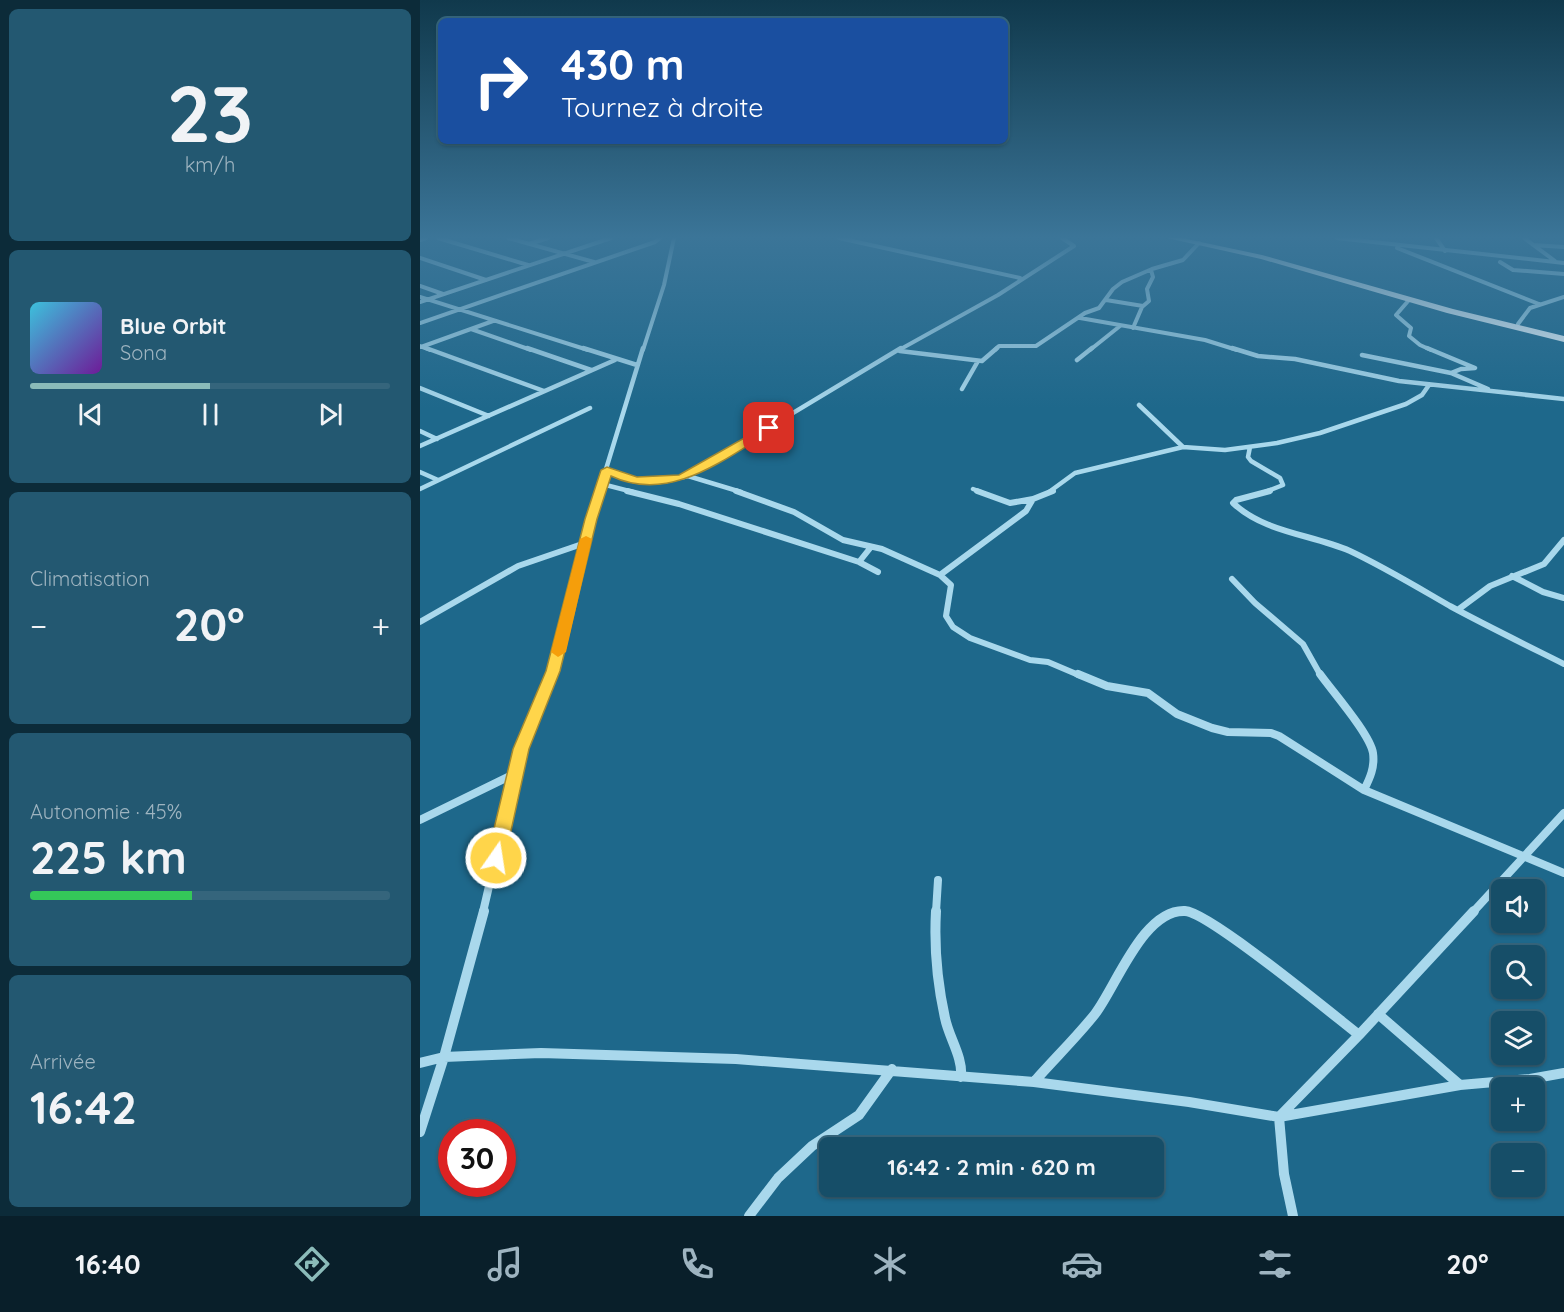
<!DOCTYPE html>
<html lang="fr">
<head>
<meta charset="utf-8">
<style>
	body { margin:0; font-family:Quicksand,sans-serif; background:#235871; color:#f1f3f6; height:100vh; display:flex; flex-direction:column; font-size:22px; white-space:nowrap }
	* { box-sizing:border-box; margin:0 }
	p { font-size:20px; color:#9eb4c0 }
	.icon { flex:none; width:33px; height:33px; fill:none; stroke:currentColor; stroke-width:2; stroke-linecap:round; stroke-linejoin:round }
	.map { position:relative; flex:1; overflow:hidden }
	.panel { display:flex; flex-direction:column; gap:9px; padding:9px; background:#0c2b39; width:420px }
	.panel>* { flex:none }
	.top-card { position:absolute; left:18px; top:18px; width:570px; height:126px; border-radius:9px; box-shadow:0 2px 4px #0004,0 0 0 2px #35657c; background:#1a4fa0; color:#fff; overflow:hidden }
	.controls { position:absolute; left:1071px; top:879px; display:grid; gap:12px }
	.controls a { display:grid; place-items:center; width:54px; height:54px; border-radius:9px; background:#164e68; box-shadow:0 2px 4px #0004,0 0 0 2px #35657c; font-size:30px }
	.speed { position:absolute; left:18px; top:1119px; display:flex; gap:12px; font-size:30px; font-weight:700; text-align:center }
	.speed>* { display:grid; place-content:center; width:78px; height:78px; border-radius:50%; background:#164e68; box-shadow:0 2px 4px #0004,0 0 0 2px #35657c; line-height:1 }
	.speed .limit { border:9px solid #d22; background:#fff; color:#111 }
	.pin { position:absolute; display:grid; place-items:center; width:51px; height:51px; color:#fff; margin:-26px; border-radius:12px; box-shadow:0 3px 9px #0006 }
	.me { position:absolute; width:66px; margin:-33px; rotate:13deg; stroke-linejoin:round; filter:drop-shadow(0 0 4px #0008) }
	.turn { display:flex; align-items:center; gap:21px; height:126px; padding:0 24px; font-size:27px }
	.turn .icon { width:78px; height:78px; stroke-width:2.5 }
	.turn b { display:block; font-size:42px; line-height:51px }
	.big { font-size:45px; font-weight:700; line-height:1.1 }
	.panel .card { flex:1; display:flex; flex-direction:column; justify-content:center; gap:9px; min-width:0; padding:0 21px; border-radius:9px; background:#235871 }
	.panel .dial { align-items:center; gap:0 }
	.dial b { font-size:78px; line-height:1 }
	.song { display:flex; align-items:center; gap:18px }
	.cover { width:72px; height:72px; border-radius:9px; background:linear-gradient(135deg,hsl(190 70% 55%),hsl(280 70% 35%)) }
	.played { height:6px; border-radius:3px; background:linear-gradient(90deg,#8bbbb9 50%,#35657c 50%) }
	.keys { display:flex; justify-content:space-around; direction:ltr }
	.heat { display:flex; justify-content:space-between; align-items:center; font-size:33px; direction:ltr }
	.charge { height:9px; border-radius:4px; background:linear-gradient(90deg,#34c759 45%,#35657c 0) }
	.trip { position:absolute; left:399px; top:1137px; width:345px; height:60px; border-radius:9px; background:#164e68; box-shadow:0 2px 4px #0004,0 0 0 2px #35657c; font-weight:700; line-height:60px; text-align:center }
	.menu { display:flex; height:96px; justify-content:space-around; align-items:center; background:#091f2a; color:#9eb4c0 }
	.menu .icon { width:42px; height:42px }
	.menu .current { color:#8bbbb9 }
	.menu b { font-size:27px; color:#f1f3f6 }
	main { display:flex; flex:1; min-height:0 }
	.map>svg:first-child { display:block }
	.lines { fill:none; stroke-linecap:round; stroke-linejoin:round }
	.street-far4 { stroke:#a9d8ec; stroke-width:4 }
	.street-far3 { stroke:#a9d8ec; stroke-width:4.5 }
	.street-far2 { stroke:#a9d8ec; stroke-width:6 }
	.street-far1 { stroke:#a9d8ec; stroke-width:8 }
	.street { stroke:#a9d8ec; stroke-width:10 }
	.primary { fill:#eff9ff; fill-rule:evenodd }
	.route { fill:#ffd54a; stroke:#a68a30; stroke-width:1.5 }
	.slow { fill:#f59e0b }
</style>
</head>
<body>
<main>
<section class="panel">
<div class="card dial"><b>23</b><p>km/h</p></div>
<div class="card">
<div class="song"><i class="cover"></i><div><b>Blue Orbit</b><p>Sona</p></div></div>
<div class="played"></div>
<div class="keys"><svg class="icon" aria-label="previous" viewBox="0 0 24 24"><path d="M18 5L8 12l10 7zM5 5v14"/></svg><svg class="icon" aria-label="pause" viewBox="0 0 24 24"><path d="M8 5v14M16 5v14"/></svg><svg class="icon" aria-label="next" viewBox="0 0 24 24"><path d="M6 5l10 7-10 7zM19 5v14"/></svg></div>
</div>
<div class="card"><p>Climatisation</p>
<div class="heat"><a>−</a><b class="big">20°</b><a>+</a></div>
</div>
<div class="card"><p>Autonomie · 45%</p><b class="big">225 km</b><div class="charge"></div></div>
<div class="card"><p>Arrivée</p><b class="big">16:42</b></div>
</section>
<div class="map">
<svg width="1144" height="1216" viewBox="0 0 1144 1216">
	<rect width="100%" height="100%" fill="#1e688b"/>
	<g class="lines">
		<!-- street-far4 -->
		<path class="street-far4" d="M18,238L108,265
			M88,238L174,262
			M419,238L600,278
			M917,238L1144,263
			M1016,238L1025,251
			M1104,238L1135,261
			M0,240L6,238
			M109,244L128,238
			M1113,245L1144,247
			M977,248L1119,304
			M0,258L66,280
			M1080,262L1093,270L1144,274
			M0,286L23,294
			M0,297L168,350
			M686,300L723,306
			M989,300L976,315L991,328L989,336L1000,345L1011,350
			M0,302L191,238
			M660,318L785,340L817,350
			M0,323L235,242L240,238
			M1098,324L1110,308L1144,297
			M713,328L722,307L729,301L727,289L733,277L731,270
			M51,329L111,350
			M0,346L10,350
			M1,347L73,321
			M223,350L244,285L254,238
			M479,350L578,295L654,246L642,238
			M575,350L579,346H616L665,313L679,308L693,289L702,282L732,269L763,260L779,243
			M670,350L700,326"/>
		<!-- street-far3 -->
		<path class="street-far3" d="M6,348L124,391
			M107,348L171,370
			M163,348L217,365
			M812,348L838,356L875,359L979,381L1144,399
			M1007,348L1055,368L1041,369L1031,373
			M480,351L562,361L577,348
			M942,355L1031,373L1068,389
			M657,360L672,348
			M0,388L69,416
			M542,389L558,361
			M719,405L763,447
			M0,431L17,439
			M0,446L195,360
			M830,447L828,457L831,461L860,478L863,485L845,492
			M187,470C217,483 236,484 268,476L481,348
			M0,472L18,480
			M268,476L321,492
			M182,484L213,492
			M0,489L170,408
			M553,489L561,492
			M179,492L223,348
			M629,492L655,473L763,447L805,450L857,443L900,433L986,404L1002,395L1009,385"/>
		<!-- street-far2 -->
		<path class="street-far2" d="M207,491L259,504L439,562
			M316,491L374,512L423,540L462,549L520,575L531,585L526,616L533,627L550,638L610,660L628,662L661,676
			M557,491L590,503L613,499
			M850,491L816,500L813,503C845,533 891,534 930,551C964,567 997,587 1030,606C1067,626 1106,645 1144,664
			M451,547L439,562L458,572
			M520,575L606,511L613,499L633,491
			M1092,576L1123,592L1144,598
			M812,579L835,603L883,644L901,676
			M1039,609L1070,586L1124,564L1144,540
			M0,622L98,566L165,543
			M131,676L180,491"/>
		<!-- street-far1 -->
		<path class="street-far1" d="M658,674L687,686L728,693L757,714L792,728L808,732L851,733L859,736L944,790L1144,873
			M900,674C912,691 950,734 953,753C955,767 950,778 944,790
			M0,820L94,774
			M63,912L101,749L132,674
			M516,912L518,880
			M760,912H768
			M1053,912L1144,813"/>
		<!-- street -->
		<path class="street" d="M516,911C514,947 517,982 525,1018C529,1038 543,1057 541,1077
			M958,1014L1040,1085
			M0,1063L24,1057L121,1053L316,1059L614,1082L769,1102L859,1117L1040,1085L1110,1079L1144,1073
			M614,1082C634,1059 656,1038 675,1014C696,987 723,909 765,911C789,912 912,1014 939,1035
			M0,1132L24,1057L64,911
			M329,1216L358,1178L392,1146L439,1115L472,1069
			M873,1216L864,1174L859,1117L939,1035L1054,911"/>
		<!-- primary -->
		<path class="primary" d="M747,238H762L842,255L1033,309L1144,336V342L1027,313L841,259Z"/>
	</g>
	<!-- sky -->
	<linearGradient id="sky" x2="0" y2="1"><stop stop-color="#10394c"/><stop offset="0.58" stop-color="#3b7598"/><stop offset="1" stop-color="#3b7598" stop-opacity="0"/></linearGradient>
	<rect width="1144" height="409" fill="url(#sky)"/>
	<!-- route -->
	<path class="route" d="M349,424L354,428L353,430C304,459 250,504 191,476L177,519L140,671L109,749L85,858L82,863L76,865L69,863L67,858L93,749L126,671L165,519L181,470L187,467L217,477L259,475Z"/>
	<!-- slow -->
	<path class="slow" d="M166,536L172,539L146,652L138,657L131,652L160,539Z"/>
</svg>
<div class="controls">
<a><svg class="icon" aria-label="sound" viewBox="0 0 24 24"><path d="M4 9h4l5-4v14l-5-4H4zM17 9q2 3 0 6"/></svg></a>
<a><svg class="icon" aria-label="search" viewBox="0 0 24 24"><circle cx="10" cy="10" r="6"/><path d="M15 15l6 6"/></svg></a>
<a><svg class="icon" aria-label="layers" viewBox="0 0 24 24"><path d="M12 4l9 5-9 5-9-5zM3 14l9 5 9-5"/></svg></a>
<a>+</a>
<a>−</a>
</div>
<div class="speed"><div class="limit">30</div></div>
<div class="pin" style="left:349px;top:428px;background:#d93025"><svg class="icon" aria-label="arrive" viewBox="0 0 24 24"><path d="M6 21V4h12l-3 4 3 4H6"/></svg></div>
<svg class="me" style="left:76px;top:858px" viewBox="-20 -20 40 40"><circle r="17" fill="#ffd54a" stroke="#fff" stroke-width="3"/><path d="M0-11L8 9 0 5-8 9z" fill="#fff"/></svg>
<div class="trip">16:42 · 2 min · 620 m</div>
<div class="top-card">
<div class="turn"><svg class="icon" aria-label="right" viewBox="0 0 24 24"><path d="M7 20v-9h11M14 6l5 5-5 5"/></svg><div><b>430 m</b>Tournez à droite</div></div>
</div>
</div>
</main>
<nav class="menu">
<b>16:40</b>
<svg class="icon current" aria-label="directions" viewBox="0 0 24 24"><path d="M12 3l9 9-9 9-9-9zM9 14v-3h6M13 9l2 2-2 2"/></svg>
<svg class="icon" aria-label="music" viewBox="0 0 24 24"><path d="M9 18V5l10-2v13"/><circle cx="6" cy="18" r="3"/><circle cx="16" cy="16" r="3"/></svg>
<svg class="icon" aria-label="phone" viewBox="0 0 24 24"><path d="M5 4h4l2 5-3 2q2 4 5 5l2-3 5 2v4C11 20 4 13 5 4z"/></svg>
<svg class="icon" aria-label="climate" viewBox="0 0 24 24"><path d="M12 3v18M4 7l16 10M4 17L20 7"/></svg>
<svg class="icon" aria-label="car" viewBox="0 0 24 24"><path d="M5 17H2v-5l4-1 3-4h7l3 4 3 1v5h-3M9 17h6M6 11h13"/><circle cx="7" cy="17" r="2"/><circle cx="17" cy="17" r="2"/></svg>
<svg class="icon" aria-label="filters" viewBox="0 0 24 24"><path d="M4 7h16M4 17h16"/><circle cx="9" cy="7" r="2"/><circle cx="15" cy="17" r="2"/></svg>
<b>20°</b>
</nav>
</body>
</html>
